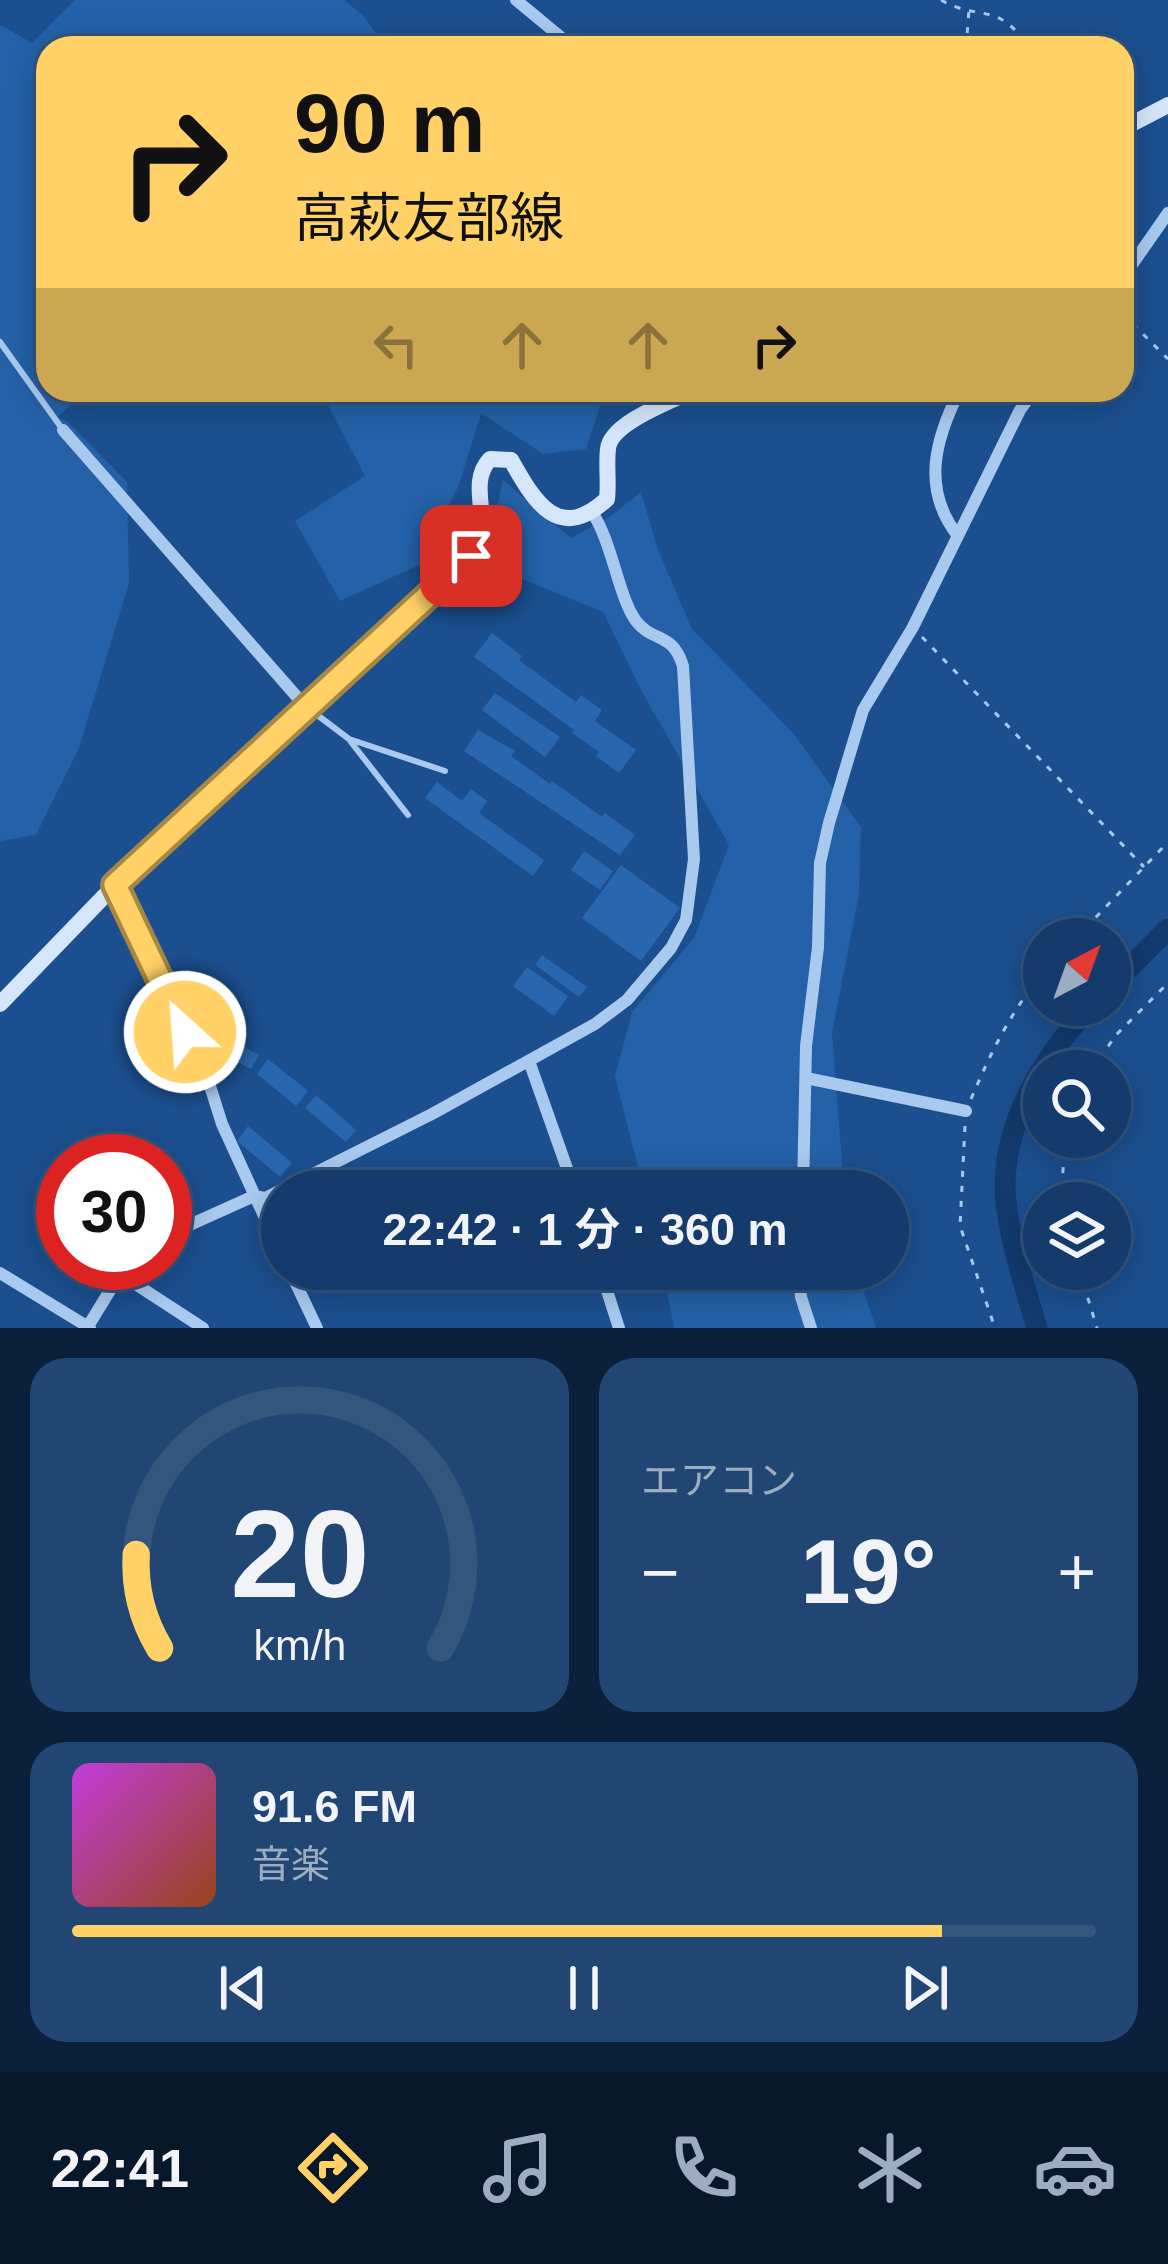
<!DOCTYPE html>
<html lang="ja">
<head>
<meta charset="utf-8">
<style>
	body { margin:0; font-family:Helvetica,"Noto Sans JP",sans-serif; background:#214673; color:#f1f3f6; height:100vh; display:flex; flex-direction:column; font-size:45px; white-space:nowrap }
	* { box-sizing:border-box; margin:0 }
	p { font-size:39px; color:#9dadc1 }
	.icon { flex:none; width:66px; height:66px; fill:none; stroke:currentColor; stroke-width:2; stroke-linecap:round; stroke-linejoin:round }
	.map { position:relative; height:1328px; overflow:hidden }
	.details { display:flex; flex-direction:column; gap:30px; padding:30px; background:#0b203b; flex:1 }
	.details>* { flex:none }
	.top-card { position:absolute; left:36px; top:36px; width:1098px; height:366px; border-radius:36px; box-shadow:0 6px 30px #0003,0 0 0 3px #33557e; background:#ffd166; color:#111; overflow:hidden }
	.needle { width:78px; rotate:41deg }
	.controls { position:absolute; left:1023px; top:918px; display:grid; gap:24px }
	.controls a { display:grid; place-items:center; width:108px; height:108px; border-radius:50%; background:#143b6b; box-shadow:0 6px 30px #0003,0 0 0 3px #33557e; font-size:60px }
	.speed { position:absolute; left:36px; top:1134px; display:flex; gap:24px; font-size:60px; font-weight:700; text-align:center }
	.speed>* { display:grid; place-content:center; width:156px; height:156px; border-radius:50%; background:#143b6b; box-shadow:0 6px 30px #0003,0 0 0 3px #33557e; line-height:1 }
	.speed .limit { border:18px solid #d22; background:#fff; color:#111 }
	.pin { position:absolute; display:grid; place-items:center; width:102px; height:102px; color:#fff; margin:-51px; border-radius:24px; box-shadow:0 6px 18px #0006 }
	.me { position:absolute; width:132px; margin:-66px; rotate:334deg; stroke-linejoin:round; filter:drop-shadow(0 0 9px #0008) }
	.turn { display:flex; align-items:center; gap:42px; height:252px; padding:0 60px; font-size:54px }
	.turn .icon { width:156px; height:156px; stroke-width:2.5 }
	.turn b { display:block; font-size:84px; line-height:102px }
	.lanes { display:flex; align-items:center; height:114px; padding:0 60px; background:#0003; justify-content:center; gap:60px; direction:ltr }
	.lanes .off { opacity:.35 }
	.big { font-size:90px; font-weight:700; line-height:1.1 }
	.details .tile { flex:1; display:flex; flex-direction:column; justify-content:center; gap:18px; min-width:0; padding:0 42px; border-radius:36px; background:#214673 }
	.details .dial { align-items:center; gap:0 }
	.dial svg { height:312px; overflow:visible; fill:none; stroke:#33557e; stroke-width:7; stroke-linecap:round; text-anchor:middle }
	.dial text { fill:#f1f3f6; stroke:none }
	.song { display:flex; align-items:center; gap:36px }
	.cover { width:144px; height:144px; border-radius:18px; background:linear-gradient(135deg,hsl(290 70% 55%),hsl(20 70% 35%)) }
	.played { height:12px; border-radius:6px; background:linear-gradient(90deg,#ffd166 85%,#33557e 85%) }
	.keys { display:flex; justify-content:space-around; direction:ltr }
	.heat { display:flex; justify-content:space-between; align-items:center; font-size:66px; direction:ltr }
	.details .tiles { flex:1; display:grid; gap:30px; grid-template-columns:1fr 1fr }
	.tile:last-child { grid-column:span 2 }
	.trip { position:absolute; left:261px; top:1170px; width:648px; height:120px; border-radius:60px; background:#143b6b; box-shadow:0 6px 30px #0003,0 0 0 3px #33557e; font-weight:700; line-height:120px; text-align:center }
	.tabs { display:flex; height:192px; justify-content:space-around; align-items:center; background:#08182b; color:#9dadc1 }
	.tabs .icon { width:84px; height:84px }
	.tabs .active { color:#ffd166 }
	.tabs b { font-size:54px; color:#f1f3f6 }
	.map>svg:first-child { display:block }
	.green { fill:#2461a8 }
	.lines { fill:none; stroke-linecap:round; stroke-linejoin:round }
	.river { stroke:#123a6d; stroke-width:21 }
	.building { fill:#2a66ad }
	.path { stroke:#a9c9ee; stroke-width:3; stroke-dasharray:6 9; stroke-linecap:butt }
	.lane { stroke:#a9c9ee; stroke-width:6 }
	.street { stroke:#a9c9ee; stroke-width:12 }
	.secondary { stroke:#d6e6fa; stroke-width:16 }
	.route-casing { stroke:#a68842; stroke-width:30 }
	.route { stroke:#ffd166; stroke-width:21 }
</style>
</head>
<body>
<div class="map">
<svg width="1168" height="1328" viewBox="0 0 1168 1328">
	<rect width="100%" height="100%" fill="#1b4f8f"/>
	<!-- green -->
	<path class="green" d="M75,0H344L364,16L385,48H48V390H89L57,417L68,422L127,482L129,583L79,748L36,835L0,841V25L32,43Z
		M320,390H617L601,403L586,449L543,454L481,413L459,485L419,565L340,601L295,521L365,476Z
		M503,480L571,538L611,516L641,492L658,550L692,629L793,733L861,827L859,894L832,1033L844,1191H644L615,1076L632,1012L694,938L729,845L640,688L603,612L522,579L486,557Z
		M663,1269H856L876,1328H674Z"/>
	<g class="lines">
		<!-- river -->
		<path class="river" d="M1110,987L1168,929
			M1037,1328C1025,1287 1011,1245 1006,1203C998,1129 1043,1056 1092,1005"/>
	</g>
	<!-- building -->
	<path class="building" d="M492,633L522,656L519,660L576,702L581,695L602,710L595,721L636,750L619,773L596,756L599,752L572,733L574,730L474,657Z
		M495,693L560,737L545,757L482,710Z
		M478,730L515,751L511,756L550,784L552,781L602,817L605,813L635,835L620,855L464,751Z
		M437,782L462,801L471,789L487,801L479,813L544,860L533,876L425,798Z
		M584,851L613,871L600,890L571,870Z
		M621,865L680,908L641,961L582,918Z
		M542,955L587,987L579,997L535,965Z
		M527,967L568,996L554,1016L513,986Z
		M211,1030L259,1055L251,1069L204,1045Z
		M268,1059L308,1091L296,1106L257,1074Z
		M316,1095L356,1130L346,1142L305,1108Z
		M248,1126L292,1163L280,1177L237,1141Z"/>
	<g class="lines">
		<!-- path -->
		<path class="path" d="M941,0C979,22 998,0 1029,48
			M966,48L969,10
			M1122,313L1168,359
			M922,637L1144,867
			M1075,939L1168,842
			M1091,1071L1116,1035L1168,983
			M971,1099C991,1052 1011,1011 1044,972
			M965,1126L960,1226L995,1328
			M1061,1203L1065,1137
			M1079,1269L1097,1328"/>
		<!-- lane -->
		<path class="lane" d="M0,342L63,430
			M308,708L349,739L445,771
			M351,742L408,815"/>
		<!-- street -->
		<path class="street" d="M516,0L574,48
			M1122,279L1168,213
			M63,430L305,706
			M958,536C921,489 935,439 960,390
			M115,885L204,1067L222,1124L282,1255
			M529,1061L575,1191
			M806,1078L966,1111
			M803,1191L806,1046L818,947L820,863L829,823L863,710L913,627L1020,410L1035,390
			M165,1236L254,1196L265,1198L432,1114L595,1024L627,1000L671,948L686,920L694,859L683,666C672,631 653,643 636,621C618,596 613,544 592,512
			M289,1269L317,1328
			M600,1269L619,1328
			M799,1269L801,1297L811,1328
			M0,1273L90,1328
			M120,1274L203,1328
			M87,1328L120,1274L131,1263"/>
		<!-- secondary -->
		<path class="secondary" d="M1122,129L1168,105
			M0,1004L115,885L471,556C475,547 481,537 482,527C483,504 472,478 490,459L511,460C535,503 559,543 607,499C609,482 606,466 608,449C610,423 672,401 694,390"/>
	</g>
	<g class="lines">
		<!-- route casing -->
		<g class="route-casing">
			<path id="route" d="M185,1032L115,885L471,556"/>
		</g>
		<!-- route -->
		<use href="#route" class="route"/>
	</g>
</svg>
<div class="controls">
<a><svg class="needle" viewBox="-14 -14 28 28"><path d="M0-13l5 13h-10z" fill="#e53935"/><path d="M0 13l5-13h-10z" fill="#9dadc1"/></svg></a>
<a><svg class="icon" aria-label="search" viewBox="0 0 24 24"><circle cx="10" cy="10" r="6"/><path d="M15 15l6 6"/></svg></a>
<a><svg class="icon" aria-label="layers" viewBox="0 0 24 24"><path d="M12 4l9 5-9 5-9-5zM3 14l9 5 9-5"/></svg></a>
</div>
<div class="speed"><div class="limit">30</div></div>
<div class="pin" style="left:471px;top:556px;background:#d93025"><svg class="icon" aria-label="arrive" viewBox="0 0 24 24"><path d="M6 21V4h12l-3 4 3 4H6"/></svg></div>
<svg class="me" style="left:185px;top:1032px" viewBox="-20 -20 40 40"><circle r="17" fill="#ffd166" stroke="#fff" stroke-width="3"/><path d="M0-11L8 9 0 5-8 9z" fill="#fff"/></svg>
<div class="trip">22:42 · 1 分 · 360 m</div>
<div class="top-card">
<div class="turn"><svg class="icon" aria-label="right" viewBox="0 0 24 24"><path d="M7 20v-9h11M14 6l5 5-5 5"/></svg><div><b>90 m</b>高萩友部線</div></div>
<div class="lanes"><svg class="icon off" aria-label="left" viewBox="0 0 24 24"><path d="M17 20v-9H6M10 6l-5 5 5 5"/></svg><svg class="icon off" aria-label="ahead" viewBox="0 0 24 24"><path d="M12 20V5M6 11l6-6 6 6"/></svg><svg class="icon off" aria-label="ahead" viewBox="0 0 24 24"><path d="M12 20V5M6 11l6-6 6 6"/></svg><svg class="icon" aria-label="right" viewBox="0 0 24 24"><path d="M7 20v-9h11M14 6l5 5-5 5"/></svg></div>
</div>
</div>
<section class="details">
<div class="tiles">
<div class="tile dial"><svg viewBox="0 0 100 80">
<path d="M14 69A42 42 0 1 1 86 69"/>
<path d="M14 69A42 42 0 0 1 8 45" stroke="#ffd166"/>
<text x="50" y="56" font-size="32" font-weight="700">20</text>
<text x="50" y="72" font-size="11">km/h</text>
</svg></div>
<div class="tile"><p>エアコン</p>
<div class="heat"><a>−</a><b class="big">19°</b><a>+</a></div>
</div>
<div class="tile">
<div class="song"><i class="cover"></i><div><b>91.6 FM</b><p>音楽</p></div></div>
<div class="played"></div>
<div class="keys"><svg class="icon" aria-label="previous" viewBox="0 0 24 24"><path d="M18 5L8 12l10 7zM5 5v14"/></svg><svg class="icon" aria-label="pause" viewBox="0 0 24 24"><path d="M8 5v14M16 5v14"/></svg><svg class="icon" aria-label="next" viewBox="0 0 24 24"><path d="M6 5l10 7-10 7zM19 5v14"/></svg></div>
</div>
</div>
</section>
<nav class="tabs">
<b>22:41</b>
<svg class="icon active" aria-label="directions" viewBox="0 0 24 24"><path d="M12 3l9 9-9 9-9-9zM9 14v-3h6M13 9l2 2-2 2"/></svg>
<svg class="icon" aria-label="music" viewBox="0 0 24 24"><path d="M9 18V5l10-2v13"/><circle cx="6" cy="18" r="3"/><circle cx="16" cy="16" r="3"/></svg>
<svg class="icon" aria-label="phone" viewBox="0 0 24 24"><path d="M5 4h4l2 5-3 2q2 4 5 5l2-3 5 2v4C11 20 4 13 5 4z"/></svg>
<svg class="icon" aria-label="climate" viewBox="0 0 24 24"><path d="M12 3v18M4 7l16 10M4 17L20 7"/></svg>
<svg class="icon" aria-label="car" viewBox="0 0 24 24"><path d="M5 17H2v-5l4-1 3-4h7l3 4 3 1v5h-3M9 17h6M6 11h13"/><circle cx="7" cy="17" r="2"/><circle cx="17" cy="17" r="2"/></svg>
</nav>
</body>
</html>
